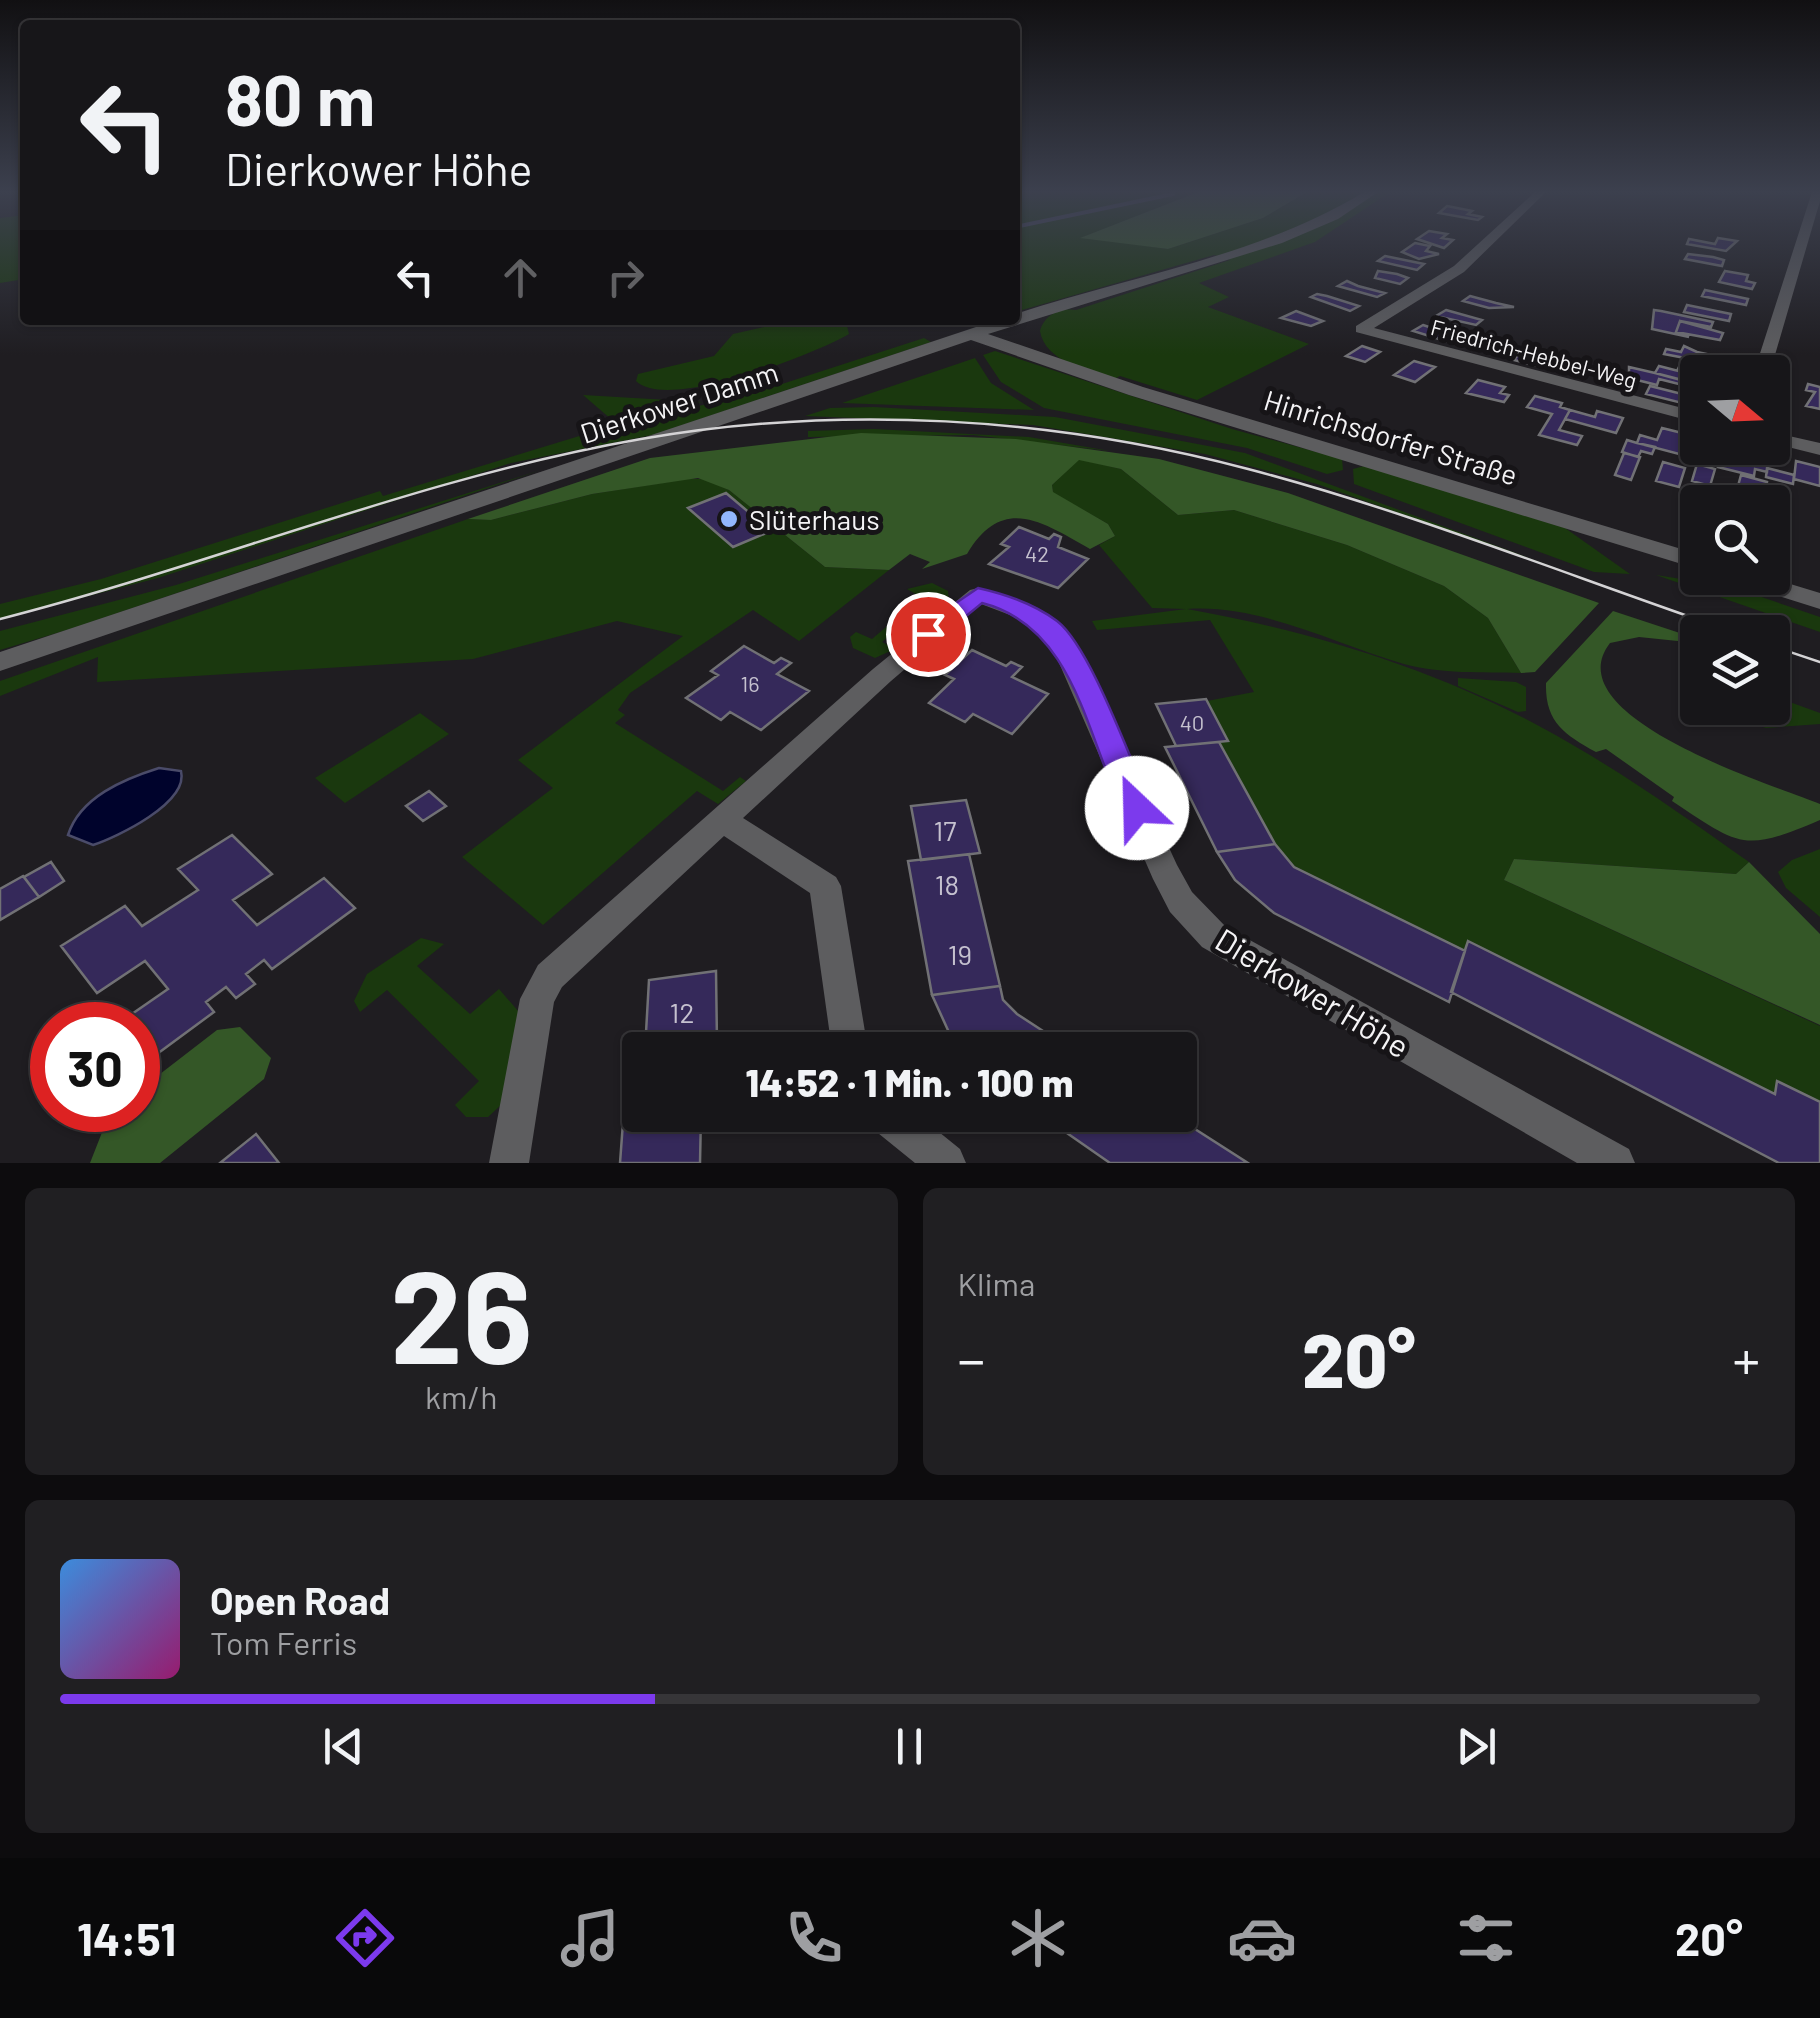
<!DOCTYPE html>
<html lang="de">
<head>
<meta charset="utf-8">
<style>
	body { margin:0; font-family:Barlow,sans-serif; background:#201f22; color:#f1f3f6; height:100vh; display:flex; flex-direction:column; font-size:38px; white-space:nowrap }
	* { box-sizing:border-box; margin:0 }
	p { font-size:32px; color:#9e9fa2 }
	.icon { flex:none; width:55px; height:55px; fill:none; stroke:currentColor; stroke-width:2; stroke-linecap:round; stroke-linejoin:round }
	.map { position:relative; height:1163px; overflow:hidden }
	.sheet { display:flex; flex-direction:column; gap:25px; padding:25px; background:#0d0c0e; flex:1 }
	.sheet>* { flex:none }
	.banner { position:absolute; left:20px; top:20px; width:1000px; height:305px; border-radius:10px; box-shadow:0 2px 8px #0004,0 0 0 2px #363538; background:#171619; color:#f1f3f6; overflow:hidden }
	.needle { width:65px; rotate:109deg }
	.buttons { position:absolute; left:1680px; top:355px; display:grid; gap:20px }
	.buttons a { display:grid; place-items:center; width:110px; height:110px; border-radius:10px; background:#171619; box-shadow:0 2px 8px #0004,0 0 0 2px #363538; font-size:50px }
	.speed { position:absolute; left:30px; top:1002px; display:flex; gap:20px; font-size:50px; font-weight:700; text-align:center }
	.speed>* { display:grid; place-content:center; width:130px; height:130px; border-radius:50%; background:#171619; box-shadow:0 2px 8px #0004,0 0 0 2px #363538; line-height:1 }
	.speed .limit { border:15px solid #d22; background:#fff; color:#111 }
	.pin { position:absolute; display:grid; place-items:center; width:85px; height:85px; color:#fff; margin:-42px; border:5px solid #fff; border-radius:50%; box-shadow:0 2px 10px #0007 }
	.me { position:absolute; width:110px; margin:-55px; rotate:336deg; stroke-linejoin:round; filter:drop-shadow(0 0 8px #0008) }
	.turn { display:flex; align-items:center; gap:35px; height:210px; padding:0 40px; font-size:45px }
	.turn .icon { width:130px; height:130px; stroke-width:2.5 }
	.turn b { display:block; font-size:70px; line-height:85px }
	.lanes { display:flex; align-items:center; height:95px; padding:0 40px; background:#0003; justify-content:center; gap:50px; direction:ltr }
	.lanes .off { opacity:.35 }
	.big { font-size:75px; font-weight:800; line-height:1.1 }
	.sheet .widget { flex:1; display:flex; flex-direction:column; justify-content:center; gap:15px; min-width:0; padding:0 35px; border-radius:15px; background:#201f22 }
	.sheet .dial { align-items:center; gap:0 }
	.dial b { font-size:130px; line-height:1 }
	.song { display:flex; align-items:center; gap:30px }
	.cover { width:120px; height:120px; border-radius:15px; background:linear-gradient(135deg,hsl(210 70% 55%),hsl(320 70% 35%)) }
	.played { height:10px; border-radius:5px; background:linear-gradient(90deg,#7c3aed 35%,#363538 35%) }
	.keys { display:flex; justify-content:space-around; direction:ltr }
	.heat { display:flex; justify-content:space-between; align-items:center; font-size:55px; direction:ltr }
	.sheet .tiles { flex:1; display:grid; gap:25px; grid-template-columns:1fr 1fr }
	.widget:last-child { grid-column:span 2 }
	.trip { position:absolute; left:622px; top:1032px; width:575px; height:100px; border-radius:10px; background:#171619; box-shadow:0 2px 8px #0004,0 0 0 2px #363538; font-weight:800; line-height:100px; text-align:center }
	.tabs { display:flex; height:160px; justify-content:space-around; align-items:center; background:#09090a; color:#9e9fa2 }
	.tabs .icon { width:70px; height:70px }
	.tabs .current { color:#7c3aed }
	.tabs b { font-size:45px; color:#f1f3f6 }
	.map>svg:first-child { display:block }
	.green { fill:#1a380e }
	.forest { fill:#345727 }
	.water { fill:#00032c; stroke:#4a4b69; stroke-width:2.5 }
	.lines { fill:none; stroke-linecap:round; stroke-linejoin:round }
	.stream { stroke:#4a4b69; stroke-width:4 }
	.building { fill:#35295a; stroke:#717175; stroke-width:2.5 }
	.minor { fill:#5d5d5f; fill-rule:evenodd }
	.tertiary { fill:#5d5d5f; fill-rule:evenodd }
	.tram { stroke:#d4d3d5; stroke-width:2.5 }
	.route { fill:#7c3aed; stroke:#51269a; stroke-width:2.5 }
	.poi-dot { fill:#92b7fd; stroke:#161417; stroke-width:4 }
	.labels { text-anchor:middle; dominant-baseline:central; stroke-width:10; stroke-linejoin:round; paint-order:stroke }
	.far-street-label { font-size:22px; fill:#f5f4f6; stroke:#161417 }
	.number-label { font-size:22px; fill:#c5c1cf }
	.street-label { font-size:28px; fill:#f5f4f6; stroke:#161417 }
	.poi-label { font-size:28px; fill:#f5f4f6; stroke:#161417; text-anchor:start }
	.near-number-label { font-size:28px; fill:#c5c1cf }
	.near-street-label { font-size:32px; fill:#f5f4f6; stroke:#161417 }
</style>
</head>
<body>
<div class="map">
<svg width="1820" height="1163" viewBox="0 0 1820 1163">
	<rect width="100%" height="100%" fill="#1f1d21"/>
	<!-- green -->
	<path class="green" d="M1015,192H1198L1083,237L1168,249L1263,218L1307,192H1390L1315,242L1199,283L1229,297L1208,307L1309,344L1197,400L1120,376L1114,379C1088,370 1045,362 1040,331C1044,315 1060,307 1076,310L1230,260L1214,255L1015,312Z
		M25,215V279L0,283V218Z
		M795,320H830L847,326L849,334C815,354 667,412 636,381L638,374L714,356L733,334Z
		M924,338L931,342L652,435L511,463L158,578L0,619V604L101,579L380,491L383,496L622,423L748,395Z
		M995,351L1232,429L1342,459L1343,470L1327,474L1247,448L1044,408L1001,382L983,355Z
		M975,358L991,383L1034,410L842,403Z
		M583,395L702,402L612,420Z
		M874,407L1055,417L1245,453L1594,582L1317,484L1205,454L1033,425L805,416L830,408Z
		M874,429L1029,437L1110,451L973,435L808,437V431Z
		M1079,459L1121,469L1178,515L1234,510L1347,545L1444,586L1488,618L1521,673C1482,672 1441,674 1404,664C1335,644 1261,604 1187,609C1306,630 1430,667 1539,726C1612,765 1681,814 1749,862L1736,874L1514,859L1504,880L1820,1026V1102L1777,1082L1775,1094L1469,942L1465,951L1294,867L1282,856L1219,742L1228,740L1207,701L1254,692L1210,620L1097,630L1092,621L1186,609L1152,608L1099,545L1115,536L1108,524L1053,493L1052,485Z
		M1364,466L1565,528L1630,574L1594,572L1354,484L1353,469Z
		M541,470L70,629L0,650V631L176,585Z
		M687,479H706L729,490L825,567L889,570L799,641L753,610L630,693L618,710L625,715L615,723L723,791L740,777L746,781L718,804L697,791L543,925L462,857L553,788L518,760L683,636L617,621L473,659L97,682L98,657L0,696V681L468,519L491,520L592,494Z
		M1656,575L1732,587L1820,617V632Z
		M932,583L948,591L949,601L944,606L930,600L882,642L895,649L875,658L853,648L850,637L856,632L872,639L921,597L907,589Z
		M1458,678L1516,682L1526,687V711L1518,712L1458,686Z
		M1773,696L1820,713V724L1766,728L1702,708H1772Z
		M420,713L449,734L345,803L315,778Z
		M1820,849V917L1786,888L1778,872L1792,860Z
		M421,938L444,944L417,966L470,1014L499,989L519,1012L501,1105L488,1117H466L455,1105L479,1081L387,990L360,1012L354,1001L367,974Z"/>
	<!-- forest -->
	<path class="forest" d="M1198,192H1307L1263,218L1168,249L1080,238Z
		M861,433L1016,439L1159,459L1288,493L1599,603L1535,672L1521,673L1488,618L1444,586L1347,545L1234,510L1178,515L1121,469L1079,460L1052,485L1053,492L1108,524L1115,536L1090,549C1042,522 1003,494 967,554L922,569L930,562L910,554L889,570L825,567L729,490L698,478L592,494L491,520L468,519L650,458Z
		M1613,611L1698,639L1697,643L1639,637L1610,643C1553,717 1773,785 1820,804V820C1743,853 1740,846 1672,801L1674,797L1606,749L1596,752C1564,734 1545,722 1546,683Z
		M1514,859L1736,874L1749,862L1820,934V1025L1504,880Z
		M240,1027L271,1058L264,1079L160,1163H90L110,1112L138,1110V1091L217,1030Z"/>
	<!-- water -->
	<path class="water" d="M159,768L181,771C189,803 117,837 93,845L68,835C80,797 124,779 159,768Z"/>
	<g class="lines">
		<!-- stream -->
		<path class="stream" d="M1015,227L1173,194"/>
	</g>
	<!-- building -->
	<path class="building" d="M1447,206L1472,211L1468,214L1482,217L1478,220L1439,213Z
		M1429,231L1447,234L1442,238L1453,240L1444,248L1417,239Z
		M1718,238L1737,241L1726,251L1687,244L1689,239L1715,244Z
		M1415,243L1430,246L1426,251L1439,254L1419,259L1402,252Z
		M1688,254L1713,257L1724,260L1722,266L1685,259Z
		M1385,256L1424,264L1417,270L1378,261Z
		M1378,271L1397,274L1408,278L1400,284L1375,278Z
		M1725,271L1748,275L1746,281L1755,283L1752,289L1719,282Z
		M1347,281L1358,286L1385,293L1377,297L1338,286Z
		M1705,290L1748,299L1746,305L1702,296Z
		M1317,294L1327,296L1359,306L1350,311L1311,297Z
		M1470,296L1496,303L1514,307L1489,308L1463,301Z
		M1687,305L1731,314L1729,321L1684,312Z
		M1446,310L1482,320L1476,325L1436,316Z
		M1654,310L1661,311L1713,322L1711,327L1680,321L1676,332L1689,337L1652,329Z
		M1296,311L1323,321L1311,326L1281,318Z
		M1680,321L1723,333L1720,340L1676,332Z
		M1423,325L1438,330L1444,327L1461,332L1449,342L1413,331Z
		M1362,346L1380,352L1365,362L1346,356Z
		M1684,346L1697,352L1725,358L1722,365L1664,354L1666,349L1681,352Z
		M1520,352L1548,359L1546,361L1553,363L1542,367L1514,360Z
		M1683,359L1720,367L1718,372L1678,369Z
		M1414,361L1435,367L1415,382L1394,375Z
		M1659,366L1698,376V384L1655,373Z
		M1629,367L1655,373L1681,380L1679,384L1659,379L1657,385L1629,378Z
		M1478,380L1505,387L1500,393L1509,395L1504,402L1466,393Z
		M1808,384L1820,387V409L1806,406L1815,392L1806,390Z
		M1650,386L1698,398V407L1646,394Z
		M1535,396L1562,403L1560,407L1570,410L1559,430L1582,436L1577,445L1539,435L1552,414L1527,407Z
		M1570,410L1595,417L1597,411L1623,418L1616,433L1565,419Z
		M1662,428L1690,435L1683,455L1637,443L1640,435L1657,440Z
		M1627,440L1637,443L1655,447L1652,454L1641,451L1638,457L1622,452Z
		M1723,448L1758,452L1757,460L1768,463L1767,472L1755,469L1754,476L1718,467Z
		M1624,453L1640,457L1631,480L1615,475Z
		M1796,461L1820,467V486L1794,479Z
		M1663,462L1685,468L1679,487L1656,481Z
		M1697,464L1715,469L1710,486L1692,481Z
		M1767,468L1794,475L1793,484L1766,477Z
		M1741,475L1767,482L1765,493L1738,486Z
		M726,493L771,531L733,547L688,508Z
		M1019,527L1049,539L1054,534L1061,537L1058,547L1088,559L1058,588L989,564L1009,547L1001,544Z
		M744,646L774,663L781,658L791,663L777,674L809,691L761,730L730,712L721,720L686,698L718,675L711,671Z
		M972,650L1006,666L1011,662L1022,667L1012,677L1048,694L1012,734L973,714L965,722L929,703L954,679L945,675Z
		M1206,699L1228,741L1176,746L1156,704Z
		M1219,742L1275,844L1217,852L1165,747Z
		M429,791L446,806L423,821L406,806Z
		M966,800L980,853L921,860L911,806Z
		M232,835L272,874L233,900L257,925L324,878L355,908L272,969L264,960L246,974L255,984L236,998L226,987L206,1002L214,1012L138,1068V1025H116L168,989L145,961L97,993L61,946L125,906L142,926L198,890L178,869Z
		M1275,844L1294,867L1465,951L1449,1002L1274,913L1235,880L1217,852Z
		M969,854L1000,986L932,995L908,861Z
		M51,862L64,881L39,897L24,877Z
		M23,876L39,897L0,920V889Z
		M1468,941L1775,1094L1777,1081L1820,1102V1163H1779L1451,992Z
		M716,971L717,1043L645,1050L649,980Z
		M1000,986L1003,1000L1017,1014L1072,1050H957L932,995Z
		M640,1054V1115H701L700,1163H620L628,1055Z
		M1041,1115H1173L1248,1163H1110Z
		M256,1134L279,1163H220Z"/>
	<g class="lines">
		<!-- minor -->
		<path class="minor" d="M1535,192H1546L1464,272L1374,328L1698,412V423L1356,332V326L1454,266Z
			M1812,192H1820V201L1770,372H1754Z
			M1772,432L1820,443V455L1772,443Z
			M978,588L1039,610L1073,639L1177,865L1192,892L1226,927L1629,1149L1635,1163H1577L1202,947L1170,912L1153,879L1053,649L1023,620L981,604L891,681L743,818L836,877L841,886L868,1050H832L810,893L724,836L562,987L554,1002L529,1163H489L520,999L538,965L873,669L970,590Z
			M868,1115H918L960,1149L966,1163H915L873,1129Z"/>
		<!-- tertiary -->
		<path class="tertiary" d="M1364,192H1378L1338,219L1282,243L988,334L1143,387L1698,554V569L1129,395L971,340L0,671V652L997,320H1015V314C1131,276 1259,256 1364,192Z
			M1735,578H1771L1820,593V609L1738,583Z"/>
		<!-- tram -->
		<path class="tram" d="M0,619C215,564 422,477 641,439C841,404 1051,417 1248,469C1409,511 1575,578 1734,632
			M1772,646L1820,662"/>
	</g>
	<!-- sky -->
	<linearGradient id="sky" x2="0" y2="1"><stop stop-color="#111012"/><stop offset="0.54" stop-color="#3c404e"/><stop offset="1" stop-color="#3c404e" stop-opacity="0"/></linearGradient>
	<rect width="1820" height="355" fill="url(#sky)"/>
	<!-- route -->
	<path class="route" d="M978,588C1005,594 1034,604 1057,621C1091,647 1132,765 1152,808L1147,817H1126C1087,742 1077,627 982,603L937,640H919L916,634L919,628Z"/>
	<!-- markers -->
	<circle class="poi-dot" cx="729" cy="519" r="10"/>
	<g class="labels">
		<!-- far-street labels -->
		<g class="far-street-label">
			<text transform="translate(1534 353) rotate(15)">Friedrich-Hebbel-Weg</text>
		</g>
		<!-- number labels -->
		<g class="number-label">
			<text x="1037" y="553">42</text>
			<text x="750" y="683">16</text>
			<text x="1192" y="722">40</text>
		</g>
		<!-- street labels -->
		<g class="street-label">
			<text transform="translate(679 402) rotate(-18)">Dierkower Damm</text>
			<text transform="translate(1391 437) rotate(17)">Hinrichsdorfer Straße</text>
		</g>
		<!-- poi labels -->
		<g class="poi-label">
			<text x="749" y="519">Slüterhaus</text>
		</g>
		<!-- near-number labels -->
		<g class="near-number-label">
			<text x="945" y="830">17</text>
			<text x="947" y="884">18</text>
			<text x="960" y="954">19</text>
			<text x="682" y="1012">12</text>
		</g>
		<!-- near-street labels -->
		<g class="near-street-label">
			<text transform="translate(1313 992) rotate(31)">Dierkower Höhe</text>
		</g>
	</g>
</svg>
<div class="buttons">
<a><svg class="needle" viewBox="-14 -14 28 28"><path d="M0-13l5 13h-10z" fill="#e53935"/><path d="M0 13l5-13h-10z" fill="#9e9fa2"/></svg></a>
<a><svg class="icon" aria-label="search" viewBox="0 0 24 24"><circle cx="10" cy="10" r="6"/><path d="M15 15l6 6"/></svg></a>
<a><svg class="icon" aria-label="layers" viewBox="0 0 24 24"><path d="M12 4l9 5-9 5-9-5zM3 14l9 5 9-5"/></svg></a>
</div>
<div class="speed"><div class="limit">30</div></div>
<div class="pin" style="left:928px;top:634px;background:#d93025"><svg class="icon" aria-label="arrive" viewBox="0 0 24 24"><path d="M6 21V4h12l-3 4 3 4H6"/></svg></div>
<svg class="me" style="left:1137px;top:808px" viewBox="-20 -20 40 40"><circle r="19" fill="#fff"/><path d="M0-13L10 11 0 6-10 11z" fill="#7c3aed"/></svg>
<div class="trip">14:52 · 1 Min. · 100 m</div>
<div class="banner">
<div class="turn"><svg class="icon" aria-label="left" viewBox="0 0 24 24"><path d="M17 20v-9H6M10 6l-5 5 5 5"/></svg><div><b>80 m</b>Dierkower Höhe</div></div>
<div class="lanes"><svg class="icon" aria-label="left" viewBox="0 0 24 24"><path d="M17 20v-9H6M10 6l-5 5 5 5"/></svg><svg class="icon off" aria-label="ahead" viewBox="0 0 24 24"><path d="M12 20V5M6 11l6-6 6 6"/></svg><svg class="icon off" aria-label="right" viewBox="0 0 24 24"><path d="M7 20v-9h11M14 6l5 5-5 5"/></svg></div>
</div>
</div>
<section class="sheet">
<div class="tiles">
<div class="widget dial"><b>26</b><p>km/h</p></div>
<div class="widget"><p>Klima</p>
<div class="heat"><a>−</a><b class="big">20°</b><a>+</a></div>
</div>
<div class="widget">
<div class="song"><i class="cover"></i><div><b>Open Road</b><p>Tom Ferris</p></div></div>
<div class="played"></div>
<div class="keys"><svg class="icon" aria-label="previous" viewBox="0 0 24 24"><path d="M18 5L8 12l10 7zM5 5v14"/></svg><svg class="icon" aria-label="pause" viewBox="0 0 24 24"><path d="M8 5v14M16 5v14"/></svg><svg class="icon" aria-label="next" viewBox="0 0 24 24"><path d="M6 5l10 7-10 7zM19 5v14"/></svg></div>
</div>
</div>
</section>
<nav class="tabs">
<b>14:51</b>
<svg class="icon current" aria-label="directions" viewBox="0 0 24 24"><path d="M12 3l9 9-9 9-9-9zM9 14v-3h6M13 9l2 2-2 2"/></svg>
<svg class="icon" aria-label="music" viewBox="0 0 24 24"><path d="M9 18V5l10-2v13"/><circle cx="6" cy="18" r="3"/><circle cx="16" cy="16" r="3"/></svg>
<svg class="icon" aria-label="phone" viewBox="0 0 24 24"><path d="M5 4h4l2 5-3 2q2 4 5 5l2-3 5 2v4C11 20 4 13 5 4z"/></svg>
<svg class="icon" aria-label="climate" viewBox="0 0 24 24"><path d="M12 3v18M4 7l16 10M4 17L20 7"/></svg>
<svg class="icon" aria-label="car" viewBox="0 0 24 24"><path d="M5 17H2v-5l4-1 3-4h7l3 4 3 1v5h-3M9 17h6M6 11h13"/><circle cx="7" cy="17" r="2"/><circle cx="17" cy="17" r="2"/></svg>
<svg class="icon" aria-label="filters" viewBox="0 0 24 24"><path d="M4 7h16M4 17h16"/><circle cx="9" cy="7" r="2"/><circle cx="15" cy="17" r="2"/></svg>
<b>20°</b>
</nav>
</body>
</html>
